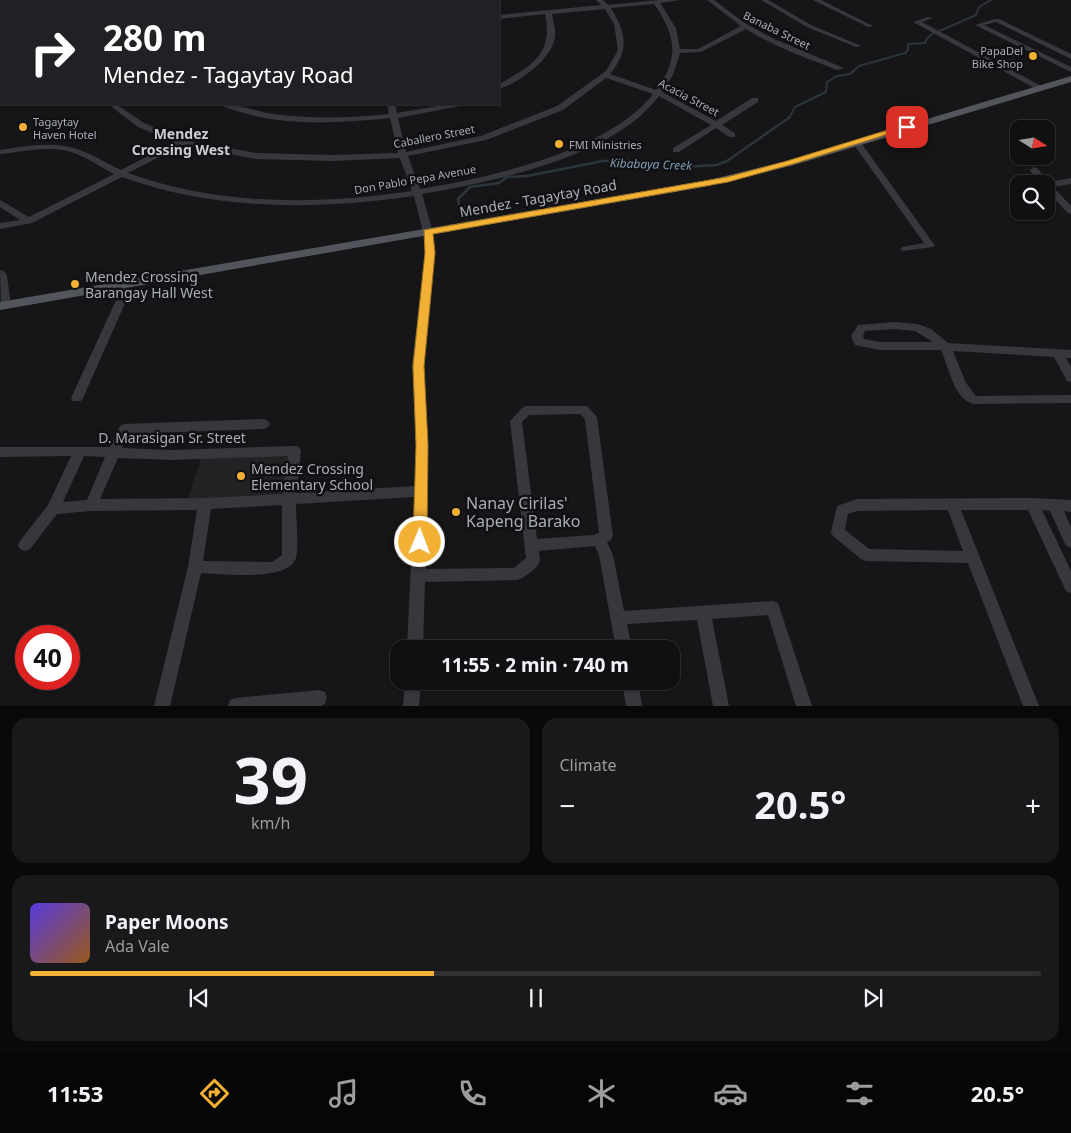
<!DOCTYPE html>
<html lang="en">
<head>
<meta charset="utf-8">
<style>
	body { margin:0; font-family:"Noto Sans",sans-serif; background:#19191b; color:#f1f3f6; height:100vh; display:flex; flex-direction:column; font-size:19px; white-space:nowrap }
	* { box-sizing:border-box; margin:0 }
	p { font-size:16px; color:#9c9d9f }
	.icon { flex:none; width:28px; height:28px; fill:none; stroke:currentColor; stroke-width:2; stroke-linecap:round; stroke-linejoin:round }
	.map { position:relative; height:706px; overflow:hidden }
	.side { display:flex; flex-direction:column; gap:12px; padding:12px; background:#09090a; flex:1 }
	.side>* { flex:none }
	.guide { position:absolute; left:0px; top:0px; width:500px; height:105px; box-shadow:0 1px 4px #0004,0 0 0 1px #303032; background:#202124; color:#fff; overflow:hidden }
	.needle { width:32px; rotate:102deg }
	.buttons { position:absolute; left:1010px; top:120px; display:grid; gap:10px }
	.buttons a { display:grid; place-items:center; width:45px; height:45px; border-radius:10px; background:#101012; box-shadow:0 1px 4px #0004,0 0 0 1px #303032; font-size:25px }
	.speed { position:absolute; left:15px; top:625px; display:flex; gap:10px; font-size:25px; font-weight:700; text-align:center }
	.speed>* { display:grid; place-content:center; width:65px; height:65px; border-radius:50%; background:#101012; box-shadow:0 1px 4px #0004,0 0 0 1px #303032; line-height:1 }
	.speed .limit { border:8px solid #d22; background:#fff; color:#111 }
	.pin { position:absolute; display:grid; place-items:center; width:42px; height:42px; color:#fff; margin:-21px; border-radius:10px; box-shadow:0 2px 8px #0006 }
	.me { position:absolute; width:55px; margin:-28px; rotate:1deg; stroke-linejoin:round; filter:drop-shadow(0 0 4px #0008) }
	.turn { display:flex; align-items:center; gap:18px; height:105px; padding:0 20px; font-size:22px }
	.turn .icon { width:65px; height:65px; stroke-width:2.5 }
	.turn b { display:block; font-size:35px; line-height:42px }
	.big { font-size:38px; font-weight:700; line-height:1.1 }
	.side .widget { flex:1; display:flex; flex-direction:column; justify-content:center; gap:8px; min-width:0; padding:0 18px; border-radius:15px; background:#19191b }
	.side .dial { align-items:center; gap:0 }
	.dial b { font-size:65px; line-height:1 }
	.song { display:flex; align-items:center; gap:15px }
	.cover { width:60px; height:60px; border-radius:8px; background:linear-gradient(135deg,hsl(250 70% 55%),hsl(30 70% 35%)) }
	.played { height:5px; border-radius:2px; background:linear-gradient(90deg,#f2b134 40%,#303032 40%) }
	.keys { display:flex; justify-content:space-around; direction:ltr }
	.heat { display:flex; justify-content:space-between; align-items:center; font-size:28px; direction:ltr }
	.side .tiles { flex:1; display:grid; gap:12px; grid-template-columns:1fr 1fr }
	.widget:last-child { grid-column:span 2 }
	.trip { position:absolute; left:390px; top:640px; width:290px; height:50px; border-radius:15px; background:#101012; box-shadow:0 1px 4px #0004,0 0 0 1px #303032; font-weight:700; line-height:50px; text-align:center }
	.tab-bar { display:flex; height:80px; justify-content:space-around; align-items:center; background:#060607; color:#9c9d9f }
	.tab-bar .icon { width:35px; height:35px }
	.tab-bar .selected { color:#f2b134 }
	.tab-bar b { font-size:22px; color:#f1f3f6 }
	.map>svg:first-child { display:block }
	.built { fill:#222225 }
	.lines { fill:none; stroke-linecap:round; stroke-linejoin:round }
	.stream-far1 { stroke:#2c353c; stroke-width:2 }
	.stream { stroke:#2c353c; stroke-width:2.5 }
	.minor { fill:#37383d; fill-rule:evenodd }
	.major { fill:#53555c; fill-rule:evenodd }
	.route { fill:#f2b134; stroke:#9d7322 }
	.poi-dot { fill:#f2b134; stroke:#111113; stroke-width:2 }
	.labels { text-anchor:middle; dominant-baseline:central; stroke-width:5; stroke-linejoin:round; paint-order:stroke }
	.far-street-label { font-size:11px; fill:#a8adb8; stroke:#111113 }
	.far-poi-label { font-size:11px; fill:#a8adb8; stroke:#111113; text-anchor:start }
	.far-water-label { font-size:12px; font-style:italic; fill:#7f9bb3; stroke:#111113 }
	.far-quarter-label { font-size:14px; font-weight:bold; fill:#c9ccd4; stroke:#111113 }
	.street-label { font-size:14px; fill:#a8adb8; stroke:#111113 }
	.poi-label { font-size:14px; fill:#a8adb8; stroke:#111113; text-anchor:start }
	.near-poi-label { font-size:16px; fill:#a8adb8; stroke:#111113; text-anchor:start }
</style>
</head>
<body>
<div class="map">
<svg width="1071" height="706" viewBox="0 0 1071 706">
	<rect width="100%" height="100%" fill="#161618"/>
	<!-- built -->
	<path class="built" d="M291,453L283,497L187,502L202,455Z"/>
	<g class="lines">
		<!-- stream-far1 -->
		<path class="stream-far1" d="M937,32L976,15L979,7L991,0
			M789,118L795,107L826,92L827,82L837,76L850,74L859,66L905,53L908,50V44L925,43L927,38L934,33"/>
		<!-- stream -->
		<path class="stream" d="M466,207L459,206L458,199L470,187L499,183L507,177L527,176L603,161L633,160L683,167L716,165L727,161L790,117"/>
		<!-- minor -->
		<path class="minor" d="M596,0H603L608,5L658,0H680L660,3L676,28L680,49H698L741,26L707,0H714L743,22L774,39L844,68L837,70C806,58 774,47 746,29L701,52L680,53L673,75L662,92L716,121L752,98H758V102L722,125L735,133V137H729L716,128L679,152H673V148L711,125L659,96C614,157 493,182 422,194L433,232L435,253L424,365L428,445L426,569L514,568L526,558L510,421L522,408L526,406H587L597,417L613,536L611,540L607,542L613,555L624,611L773,601L778,603L812,706H796L768,615L712,619L729,706H713L697,620L627,624L632,649H616L599,555L595,546L539,551C539,554 540,557 540,560C539,568 524,578 517,580L425,582L423,649H407L414,497L296,504C296,517 299,547 296,558C288,582 221,574 201,573L170,706H154L188,567L197,510L91,511L57,514L30,549L25,551L20,549L18,545L20,541L48,505L71,456L0,457V447H110L120,426L124,424L264,419L268,421L270,424L268,427L264,429L128,434L122,448L172,450L295,446L299,447L301,451L296,493L415,486L416,445L412,365L425,253L423,232L414,196C316,210 215,211 122,177L32,223L0,229V223L20,220L0,207V200L29,217L114,174C100,167 87,157 71,152C49,145 23,152 0,154V150C27,146 56,140 82,151C96,156 108,164 121,170L175,142L138,127L113,108L112,106L116,104L144,123L184,140L256,153L332,155L398,153L390,118C341,123 285,127 237,111C232,109 224,108 220,104C238,104 256,111 273,114C311,119 351,118 389,114L387,104H395L397,113L449,104H461L460,106L398,118L406,152L481,136L557,106L606,71L618,50L614,24L605,9L552,14C553,21 556,29 555,37C552,59 519,83 499,89V84C530,67 554,55 545,14L499,19V15L601,5ZM654,4C676,35 680,58 656,90L610,74C630,50 626,33 611,8ZM606,78L653,94C609,151 489,178 420,189L408,156L486,140L563,110ZM183,145L256,159L332,161L400,158L412,191C318,205 219,206 128,173ZM580,414L585,419L599,533L593,535L537,539L522,422L529,415ZM84,456L105,457L87,500L63,502ZM288,456L283,494L205,498L100,499L118,458L172,460ZM282,505V555L272,562L203,561L211,509Z
			M761,0H768L811,25L861,46L856,47L807,27Z
			M813,0H821L873,26L868,27Z
			M0,16H1V20H0Z
			M928,17L933,18L922,22L1045,88L1038,90L913,22Z
			M995,19H999L1071,54V59L1069,58L996,22L984,25L1071,67V72L975,25Z
			M853,140H859L933,243L935,245L933,247L902,251L900,249L902,247L924,243L852,142Z
			M1034,167L1037,168L1049,182L1071,178V184L1053,187L1071,206V214L1068,213L1046,190V184H1041L1031,172L1030,170Z
			M0,270L4,271L7,276L11,305L6,308L1,305Z
			M129,280L134,283L83,398L81,401H73L71,398L124,283Z
			M895,322L917,324L931,329L948,343L1071,350V358H1066L1071,367V382L1067,381L1054,357L953,351L966,383L976,396L1071,395V403L973,404C953,398 949,367 941,350H880L855,345L851,336L858,325ZM895,329L915,331L933,342H880L864,339L863,336L865,331Z
			M1032,498L1071,500V512L1064,511L1071,527V548L1066,546L1050,511L1042,510L1071,571V593L1066,591L1028,510H961L1039,706H1023L968,563L866,561L861,559L833,536L831,532L837,506L857,499ZM948,510L963,551L869,549L845,530L848,514L857,511Z
			M405,681H421L419,706H403Z
			M622,681H638L642,706H626Z
			M319,690L325,692L327,698L325,704L321,706H228L230,700L236,698Z"/>
		<!-- major -->
		<path class="major" d="M1071,76V82L794,165L709,186L0,310V302L709,180L787,161Z"/>
	</g>
	<!-- route -->
	<path class="route" d="M904,125L911,127L793,164L728,182L433,234L435,253L424,366L428,445L427,542L425,546L420,548L415,546L413,542L416,445L413,366L425,253L424,230L727,177L787,161Z"/>
	<!-- markers -->
	<g class="poi-dot">
		<circle cx="1033" cy="56" r="5"/>
		<circle cx="23" cy="127" r="5"/>
		<circle cx="559" cy="144" r="5"/>
		<circle cx="75" cy="284" r="5"/>
		<circle cx="241" cy="476" r="5"/>
		<circle cx="456" cy="512" r="5"/>
	</g>
	<g class="labels">
		<!-- far-street labels -->
		<g class="far-street-label">
			<text transform="translate(777 30) rotate(26)">Banaba Street</text>
			<text transform="translate(689 97) rotate(28)">Acacia Street</text>
			<text transform="translate(434 136) rotate(-11)">Caballero Street</text>
			<text transform="translate(415 179) rotate(-10)">Don Pablo Pepa Avenue</text>
		</g>
		<!-- far-poi labels -->
		<g class="far-poi-label">
			<text x="1023" y="50" text-anchor="end">PapaDel<tspan x="1023" dy="13">Bike Shop</tspan></text>
			<text x="33" y="121">Tagaytay<tspan x="33" dy="13">Haven Hotel</tspan></text>
			<text x="569" y="144">FMI Ministries</text>
		</g>
		<!-- far-water labels -->
		<g class="far-water-label">
			<text transform="translate(651 164) rotate(2)">Kibabaya Creek</text>
		</g>
		<!-- far-quarter labels -->
		<g class="far-quarter-label">
			<text x="181" y="133">Mendez<tspan x="181" dy="16">Crossing West</tspan></text>
		</g>
		<!-- street labels -->
		<g class="street-label">
			<text transform="translate(538 198) rotate(-10)">Mendez - Tagaytay Road</text>
			<text x="172" y="437">D. Marasigan Sr. Street</text>
		</g>
		<!-- poi labels -->
		<g class="poi-label">
			<text x="85" y="276">Mendez Crossing<tspan x="85" dy="16">Barangay Hall West</tspan></text>
			<text x="251" y="468">Mendez Crossing<tspan x="251" dy="16">Elementary School</tspan></text>
		</g>
		<!-- near-poi labels -->
		<g class="near-poi-label">
			<text x="466" y="503">Nanay Cirilas'<tspan x="466" dy="18">Kapeng Barako</tspan></text>
		</g>
	</g>
</svg>
<div class="buttons">
<a><svg class="needle" viewBox="-14 -14 28 28"><path d="M0-13l5 13h-10z" fill="#e53935"/><path d="M0 13l5-13h-10z" fill="#9c9d9f"/></svg></a>
<a><svg class="icon" aria-label="search" viewBox="0 0 24 24"><circle cx="10" cy="10" r="6"/><path d="M15 15l6 6"/></svg></a>
</div>
<div class="speed"><div class="limit">40</div></div>
<div class="pin" style="left:907px;top:127px;background:#d93025"><svg class="icon" aria-label="arrive" viewBox="0 0 24 24"><path d="M6 21V4h12l-3 4 3 4H6"/></svg></div>
<svg class="me" style="left:420px;top:542px" viewBox="-20 -20 40 40"><circle r="17" fill="#f2b134" stroke="#fff" stroke-width="3"/><path d="M0-11L8 9 0 5-8 9z" fill="#fff"/></svg>
<div class="trip">11:55 · 2 min · 740 m</div>
<div class="guide">
<div class="turn"><svg class="icon" aria-label="right" viewBox="0 0 24 24"><path d="M7 20v-9h11M14 6l5 5-5 5"/></svg><div><b>280 m</b>Mendez - Tagaytay Road</div></div>
</div>
</div>
<section class="side">
<div class="tiles">
<div class="widget dial"><b>39</b><p>km/h</p></div>
<div class="widget"><p>Climate</p>
<div class="heat"><a>−</a><b class="big">20.5°</b><a>+</a></div>
</div>
<div class="widget">
<div class="song"><i class="cover"></i><div><b>Paper Moons</b><p>Ada Vale</p></div></div>
<div class="played"></div>
<div class="keys"><svg class="icon" aria-label="previous" viewBox="0 0 24 24"><path d="M18 5L8 12l10 7zM5 5v14"/></svg><svg class="icon" aria-label="pause" viewBox="0 0 24 24"><path d="M8 5v14M16 5v14"/></svg><svg class="icon" aria-label="next" viewBox="0 0 24 24"><path d="M6 5l10 7-10 7zM19 5v14"/></svg></div>
</div>
</div>
</section>
<nav class="tab-bar">
<b>11:53</b>
<svg class="icon selected" aria-label="directions" viewBox="0 0 24 24"><path d="M12 3l9 9-9 9-9-9zM9 14v-3h6M13 9l2 2-2 2"/></svg>
<svg class="icon" aria-label="music" viewBox="0 0 24 24"><path d="M9 18V5l10-2v13"/><circle cx="6" cy="18" r="3"/><circle cx="16" cy="16" r="3"/></svg>
<svg class="icon" aria-label="phone" viewBox="0 0 24 24"><path d="M5 4h4l2 5-3 2q2 4 5 5l2-3 5 2v4C11 20 4 13 5 4z"/></svg>
<svg class="icon" aria-label="climate" viewBox="0 0 24 24"><path d="M12 3v18M4 7l16 10M4 17L20 7"/></svg>
<svg class="icon" aria-label="car" viewBox="0 0 24 24"><path d="M5 17H2v-5l4-1 3-4h7l3 4 3 1v5h-3M9 17h6M6 11h13"/><circle cx="7" cy="17" r="2"/><circle cx="17" cy="17" r="2"/></svg>
<svg class="icon" aria-label="filters" viewBox="0 0 24 24"><path d="M4 7h16M4 17h16"/><circle cx="9" cy="7" r="2"/><circle cx="15" cy="17" r="2"/></svg>
<b>20.5°</b>
</nav>
</body>
</html>
